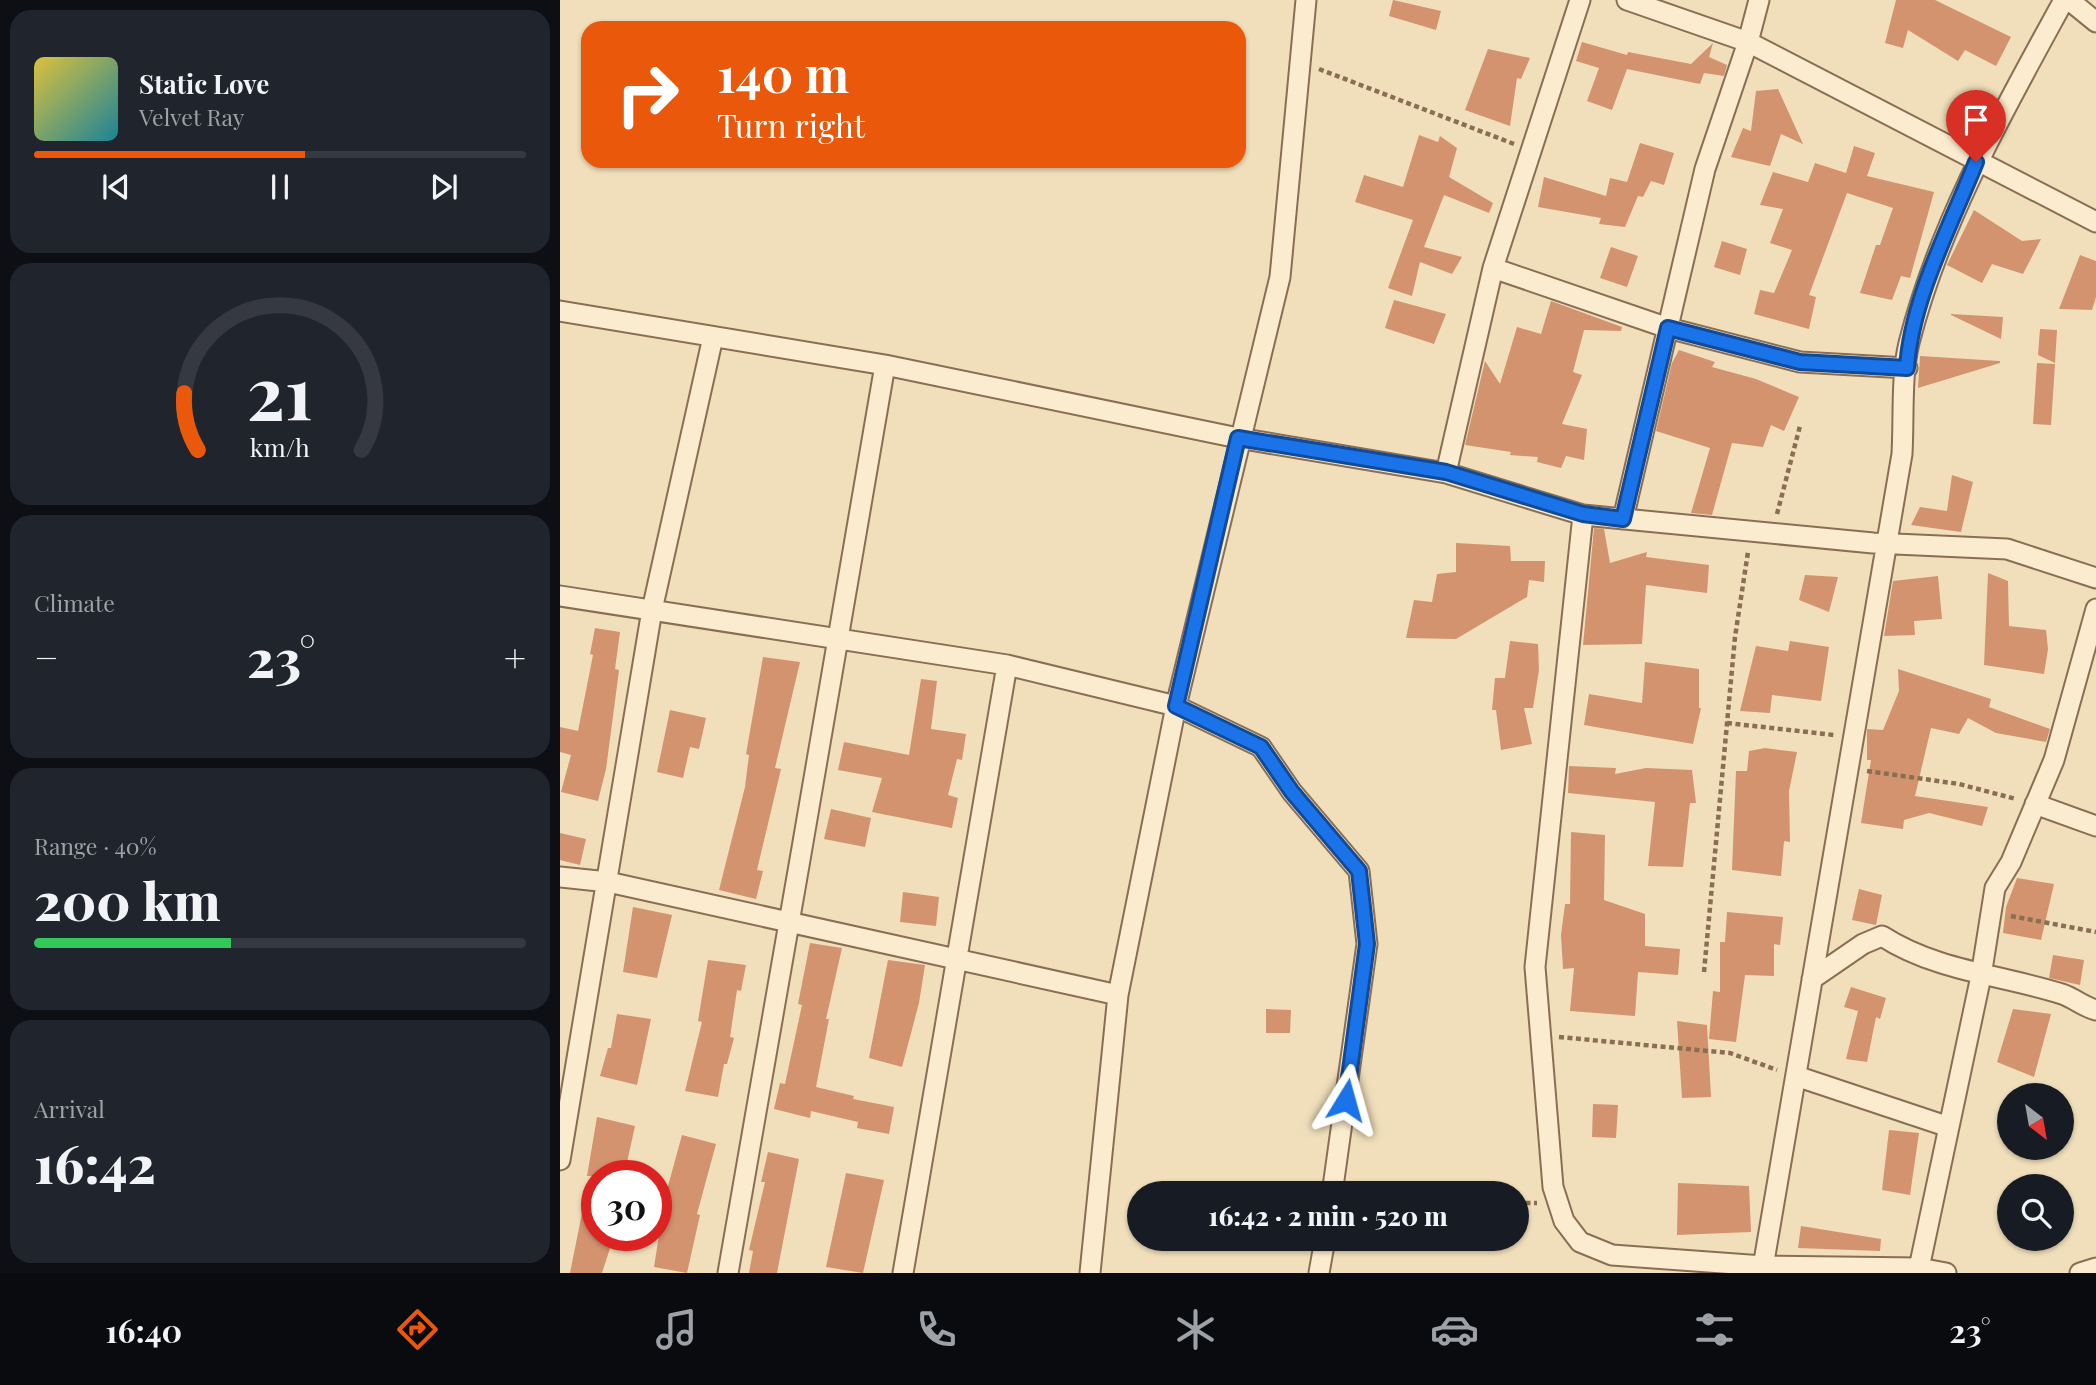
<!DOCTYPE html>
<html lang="en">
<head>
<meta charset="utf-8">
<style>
	body { margin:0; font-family:"Playfair Display",serif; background:#20242c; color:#f1f3f6; height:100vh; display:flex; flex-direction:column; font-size:26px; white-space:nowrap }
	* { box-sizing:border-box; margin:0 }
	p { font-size:23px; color:#9ea1a6 }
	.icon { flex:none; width:38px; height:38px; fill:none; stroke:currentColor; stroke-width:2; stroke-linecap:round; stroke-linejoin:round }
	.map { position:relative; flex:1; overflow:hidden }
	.details { display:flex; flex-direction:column; gap:10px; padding:10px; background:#0d0f14; width:560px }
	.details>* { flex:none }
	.top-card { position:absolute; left:21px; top:21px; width:665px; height:147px; border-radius:21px; box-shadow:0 2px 5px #0004; background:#ea580c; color:#fff; overflow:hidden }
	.needle { width:46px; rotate:149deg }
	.fabs { position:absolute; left:1437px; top:1083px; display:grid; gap:14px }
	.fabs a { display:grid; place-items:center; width:77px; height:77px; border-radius:50%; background:#171b24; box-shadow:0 2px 5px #0004; font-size:35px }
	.speed { position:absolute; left:21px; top:1160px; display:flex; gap:14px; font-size:35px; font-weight:700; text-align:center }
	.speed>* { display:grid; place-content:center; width:91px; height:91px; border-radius:50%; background:#171b24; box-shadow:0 2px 5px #0004; line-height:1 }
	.speed .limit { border:10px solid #d22; background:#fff; color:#111 }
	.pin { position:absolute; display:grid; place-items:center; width:60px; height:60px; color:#fff; margin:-72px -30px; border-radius:50% 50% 50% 0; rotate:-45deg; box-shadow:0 0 7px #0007 }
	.pin .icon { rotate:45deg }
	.me { position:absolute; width:77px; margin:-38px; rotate:8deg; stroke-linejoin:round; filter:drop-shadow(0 0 5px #0008) }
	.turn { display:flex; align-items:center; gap:24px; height:147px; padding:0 21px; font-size:32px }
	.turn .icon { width:91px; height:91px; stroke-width:2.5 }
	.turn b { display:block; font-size:49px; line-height:60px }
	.big { font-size:52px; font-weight:800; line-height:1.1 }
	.details .card { flex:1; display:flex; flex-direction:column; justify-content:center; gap:10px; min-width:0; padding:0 24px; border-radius:21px; background:#20242c }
	.details .dial { align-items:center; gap:0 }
	.dial svg { height:182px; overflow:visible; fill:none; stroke:#363941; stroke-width:7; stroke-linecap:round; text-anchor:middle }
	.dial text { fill:#f1f3f6; stroke:none }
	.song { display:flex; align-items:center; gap:21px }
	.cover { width:84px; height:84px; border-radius:10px; background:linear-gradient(135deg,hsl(50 70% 55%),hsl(190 70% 35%)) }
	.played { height:7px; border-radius:4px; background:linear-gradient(90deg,#ea580c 55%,#363941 55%) }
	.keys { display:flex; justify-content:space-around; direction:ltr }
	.heat { display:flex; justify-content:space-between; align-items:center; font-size:38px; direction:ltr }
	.charge { height:10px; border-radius:5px; background:linear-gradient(90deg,#34c759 40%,#363941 0) }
	.trip { position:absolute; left:567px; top:1181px; width:402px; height:70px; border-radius:35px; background:#171b24; box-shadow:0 2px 5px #0004; font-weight:800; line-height:70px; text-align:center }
	.tab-bar { display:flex; height:112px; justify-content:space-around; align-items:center; background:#090b0e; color:#9ea1a6 }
	.tab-bar .icon { width:49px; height:49px }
	.tab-bar .selected { color:#ea580c }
	.tab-bar b { font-size:32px; color:#f1f3f6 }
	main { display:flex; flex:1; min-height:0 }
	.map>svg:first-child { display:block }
	.building { fill:#d3936e }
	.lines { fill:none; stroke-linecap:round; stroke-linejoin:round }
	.minor-casing { stroke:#8a6e54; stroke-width:23 }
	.path { stroke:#8a6e54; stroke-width:4.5; stroke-dasharray:5 3.5; stroke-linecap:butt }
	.minor { stroke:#fceccf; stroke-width:19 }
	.route-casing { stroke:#114b97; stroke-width:18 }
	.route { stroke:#1a73e8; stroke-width:12 }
</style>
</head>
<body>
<main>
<section class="details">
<div class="card">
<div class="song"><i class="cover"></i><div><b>Static Love</b><p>Velvet Ray</p></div></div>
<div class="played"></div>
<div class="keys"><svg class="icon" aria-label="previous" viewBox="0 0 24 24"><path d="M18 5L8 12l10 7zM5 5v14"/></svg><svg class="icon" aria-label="pause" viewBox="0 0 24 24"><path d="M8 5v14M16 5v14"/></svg><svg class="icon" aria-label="next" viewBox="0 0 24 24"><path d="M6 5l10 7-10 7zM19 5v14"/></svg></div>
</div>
<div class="card dial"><svg viewBox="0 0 100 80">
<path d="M14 69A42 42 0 1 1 86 69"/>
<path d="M14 69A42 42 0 0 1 8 44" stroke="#ea580c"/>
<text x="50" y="56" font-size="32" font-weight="700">21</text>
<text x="50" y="72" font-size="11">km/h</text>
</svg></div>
<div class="card"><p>Climate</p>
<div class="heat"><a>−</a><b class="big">23°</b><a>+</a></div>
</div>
<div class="card"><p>Range · 40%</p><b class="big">200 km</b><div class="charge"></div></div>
<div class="card"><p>Arrival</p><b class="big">16:42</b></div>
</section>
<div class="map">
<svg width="1536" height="1273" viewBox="0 0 1536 1273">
	<rect width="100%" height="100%" fill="#f1dfbb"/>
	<!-- building -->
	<path class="building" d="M833,0L881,11L876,30L829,16Z
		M1336,0H1375L1451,37L1436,66L1405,50L1398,61L1348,30L1343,48L1325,43Z
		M1022,42L1067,55L1068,52L1131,64L1153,43L1149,57L1167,65L1164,76L1144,73L1140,84L1067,69L1052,110L1027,101L1039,68L1016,61Z
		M928,49L970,58L961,79L957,78L950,126L905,110Z
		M1218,89L1243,144L1221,134L1210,166L1171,157L1183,128L1191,131L1196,91Z
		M859,135L878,142L880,136L897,148L889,177L933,203L929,213L884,195L864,247L902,257L892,274L860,262L852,296L828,288L853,220L795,202L804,175L843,187Z
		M1080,143L1114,153L1104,185L1091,181L1083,197L1078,196L1065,227L1039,224L1041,218L978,207L984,177L1046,196L1050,178L1067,182Z
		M1294,146L1315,153L1307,176L1374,192L1350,278L1341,276L1332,300L1300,293L1316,245H1320L1333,208L1287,193L1249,295L1256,297L1249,329L1194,314L1200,290L1214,293L1232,250L1210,243L1223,209L1200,205L1213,172L1248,182L1255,163L1286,173Z
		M1414,210L1462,241L1481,239L1463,274L1432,264L1422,283L1387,265Z
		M1162,241L1187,249L1180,275L1154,267Z
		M1051,247L1078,256L1067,287L1040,278Z
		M1520,255L1536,261V297L1532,310L1499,309Z
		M834,300L886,314L874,344L825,328Z
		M991,301L1062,327L1061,331L1024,330L1013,372L1022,375L1002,424L1027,429L1024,460L1006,456L1001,468L977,462L978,457L950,455L951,452L905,445L925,361L940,384L957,327L981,334Z
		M1391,314L1443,317L1441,339L1391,315Z
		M1480,329L1497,330L1495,363L1478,355Z
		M1119,350L1155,362L1152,367L1196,379L1239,397L1224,431L1211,425L1203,447L1172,443L1152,515L1131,513L1150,448L1096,431L1112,363Z
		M1360,356L1440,361V363L1358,388Z
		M1477,363L1495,364L1491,425L1473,424Z
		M1392,475L1413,482L1401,532L1351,525L1360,507L1387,511Z
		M1034,528L1044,529L1050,563L1087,552L1086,557L1149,565L1147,593L1086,585L1082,644L1023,645Z
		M896,543L950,546L951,561H985L984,582L969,580L967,597L896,639L846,638L854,600L872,602L877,574L896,572Z
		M1428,573L1448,581L1449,626L1486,630L1488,649L1484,674L1424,665Z
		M1245,575L1278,577L1269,612L1239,600Z
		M1378,576L1382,619L1354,621L1355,635L1324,636L1333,581Z
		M35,628L60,632L55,669L59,670L55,701L46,769L38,801L1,792L11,755L0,752V727L18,731L33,655L30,654Z
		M950,641L978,644L979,670L973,708H964L972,744L941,750L936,710H932L935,678H945Z
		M1230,641L1269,647L1261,701L1212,695L1210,713L1180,711L1196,646L1228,651Z
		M203,657L240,662L215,768L221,769L197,870L203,871L196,899L159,890L185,787L189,755L186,754Z
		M1085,662L1139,669V708H1141L1133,744L1024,725L1029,694L1082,703Z
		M1338,669L1431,699L1429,707L1490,729L1486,742L1436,733L1408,718L1399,734L1371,728L1355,796L1428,807L1422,826L1369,813L1344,820L1343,829L1301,823L1311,760H1307V729L1323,730L1339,691Z
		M361,679L377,681L371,729L406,734L402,760L397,759L388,795L398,798L392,828L312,812L322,778L278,770L284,742L349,755Z
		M110,710L146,718L139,749L130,747L123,778L97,772Z
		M1205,748L1237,752L1229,791L1230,842L1224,841L1221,876L1172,870L1176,771H1187L1189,751Z
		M1009,766L1056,768L1055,774L1086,768L1132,770L1136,803H1130L1123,867L1088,866L1095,802L1008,793Z
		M271,809L311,818L305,847L264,839Z
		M1011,832L1045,835L1044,900L1085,914V946L1120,949L1118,975L1078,972L1075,1016L1010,1011L1014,968L1003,969L1001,935L1005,904H1010Z
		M0,833L26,839L20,865L0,860Z
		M1457,878L1494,884L1481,940L1443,933L1446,907Z
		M1299,889L1322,895L1316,925L1292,920Z
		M343,892L379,897L376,926L340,922Z
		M73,907L112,915L97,978L63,972Z
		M1167,912L1223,917L1220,945L1214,944V976L1185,975L1176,1042L1149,1039L1153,991L1160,992V942H1165Z
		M250,943L282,948L266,1019H269L256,1087L294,1096L293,1099L334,1107L329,1134L297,1128L298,1122L251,1111L250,1118L214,1109L220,1083L225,1084L242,1005L238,1004Z
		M1493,955L1524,960L1520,985L1489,978Z
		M148,960L186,965L181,991L177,990L170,1037L174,1038L167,1064H164L158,1097L125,1091L142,1022L138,1021Z
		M328,960L365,965L359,1003L342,1067L309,1058Z
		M1291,987L1326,998L1320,1019L1316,1017L1307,1062L1286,1059L1298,1011L1284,1007Z
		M706,1009L731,1010L730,1033H706Z
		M1453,1009L1491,1014L1474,1077L1437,1062Z
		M57,1014L91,1019L77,1085L40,1076L48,1048H51Z
		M1117,1021L1147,1025L1151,1097L1122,1098Z
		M1033,1104L1058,1105L1056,1138L1032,1137Z
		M37,1117L75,1126L64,1176H27Z
		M1329,1130L1359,1133L1350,1195L1322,1190Z
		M122,1135L156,1144L137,1214L140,1215L127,1273L94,1267L105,1197Z
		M208,1152L239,1159L217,1273H189L193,1251L189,1250L205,1182H201Z
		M286,1173L324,1180L303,1273L266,1267Z
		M28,1183L37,1184V1236H54L42,1273H10Z
		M1118,1183L1189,1186L1191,1232L1117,1235Z
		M1241,1226L1321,1239L1320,1251L1238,1248Z"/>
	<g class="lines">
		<!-- minor casing -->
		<g class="minor-casing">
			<path id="minor" d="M1199,0L1188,42L1536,222
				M1509,0L1536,22
				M933,268L1108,328L1240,362L1347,368
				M0,311L325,365L678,438L886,473L1023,515L1313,543L1447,549L1536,578
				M886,473L933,268L1020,0
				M1023,515L975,967L993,1187L1004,1221L1020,1242L1052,1255L1203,1266L1359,1268L1386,1273
				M1063,519L1145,169L1188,42L1067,0
				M0,596L447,665L616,706L720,277L746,0
				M1475,804L1536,826
				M0,877L48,882L558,995
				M1252,979L1303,944L1322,936C1376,971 1442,975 1502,994C1514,998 1524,1007 1536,1010
				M1236,1076L1389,1127
				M0,1160L92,610L153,337
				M168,1273C223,971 271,667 325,365
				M343,1273L447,665
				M530,1273L558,995L616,706L701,747L732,792L799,871L807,944L772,1194
				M759,1273L765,1239
				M1202,1273L1342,454C1344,420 1341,376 1349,343C1380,221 1444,110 1504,0
				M1358,1273L1421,976L1435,888L1451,862L1494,760L1536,609
				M1520,1273L1536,1268"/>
		</g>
		<!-- path -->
		<path class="path" d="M759,69L954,144
			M1217,514L1240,426
			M1167,723L1274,735
			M1307,771L1399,784L1456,799
			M1451,916L1536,932
			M1144,972L1175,637L1188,552
			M999,1037L1170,1053L1217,1070
			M957,1203H977"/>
		<!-- minor -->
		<use href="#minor" class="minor"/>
	</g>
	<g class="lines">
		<!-- route casing -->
		<g class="route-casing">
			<path id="route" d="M786,1100L807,944L799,871L732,792L701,747L616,706L678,438L886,472L1023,514L1063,519L1108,328L1240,362L1347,368C1351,300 1391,225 1416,162"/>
		</g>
		<!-- route -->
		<use href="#route" class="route"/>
	</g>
</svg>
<div class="fabs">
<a><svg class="needle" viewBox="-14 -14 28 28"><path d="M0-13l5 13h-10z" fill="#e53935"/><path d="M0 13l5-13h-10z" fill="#9ea1a6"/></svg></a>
<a><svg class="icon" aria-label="search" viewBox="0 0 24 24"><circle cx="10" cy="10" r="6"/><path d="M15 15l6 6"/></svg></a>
</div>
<div class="speed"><div class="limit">30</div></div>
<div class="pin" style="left:1416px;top:162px;background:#d93025"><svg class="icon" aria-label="arrive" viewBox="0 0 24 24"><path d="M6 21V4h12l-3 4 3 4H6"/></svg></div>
<svg class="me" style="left:786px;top:1100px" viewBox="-20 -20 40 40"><path d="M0-17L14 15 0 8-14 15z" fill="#1a73e8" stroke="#fff" stroke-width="4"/></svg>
<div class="trip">16:42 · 2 min · 520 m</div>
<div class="top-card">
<div class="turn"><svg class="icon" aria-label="right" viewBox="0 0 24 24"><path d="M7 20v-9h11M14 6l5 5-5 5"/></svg><div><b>140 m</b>Turn right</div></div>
</div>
</div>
</main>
<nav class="tab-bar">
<b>16:40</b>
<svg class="icon selected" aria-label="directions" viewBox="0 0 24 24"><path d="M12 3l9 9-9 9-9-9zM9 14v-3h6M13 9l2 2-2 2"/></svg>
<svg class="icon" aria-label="music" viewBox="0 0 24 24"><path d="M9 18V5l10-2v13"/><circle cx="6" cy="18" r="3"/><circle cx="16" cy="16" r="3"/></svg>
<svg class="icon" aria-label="phone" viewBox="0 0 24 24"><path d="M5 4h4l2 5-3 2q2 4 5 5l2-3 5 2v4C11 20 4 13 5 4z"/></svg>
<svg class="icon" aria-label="climate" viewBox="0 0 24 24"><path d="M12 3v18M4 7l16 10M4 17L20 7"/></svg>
<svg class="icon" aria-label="car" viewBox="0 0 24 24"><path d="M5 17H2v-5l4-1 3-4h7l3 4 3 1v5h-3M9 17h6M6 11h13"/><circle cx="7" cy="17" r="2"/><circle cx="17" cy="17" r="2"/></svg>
<svg class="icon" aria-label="filters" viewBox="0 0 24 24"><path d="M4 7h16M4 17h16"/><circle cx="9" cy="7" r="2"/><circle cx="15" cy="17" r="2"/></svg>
<b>23°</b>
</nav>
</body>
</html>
